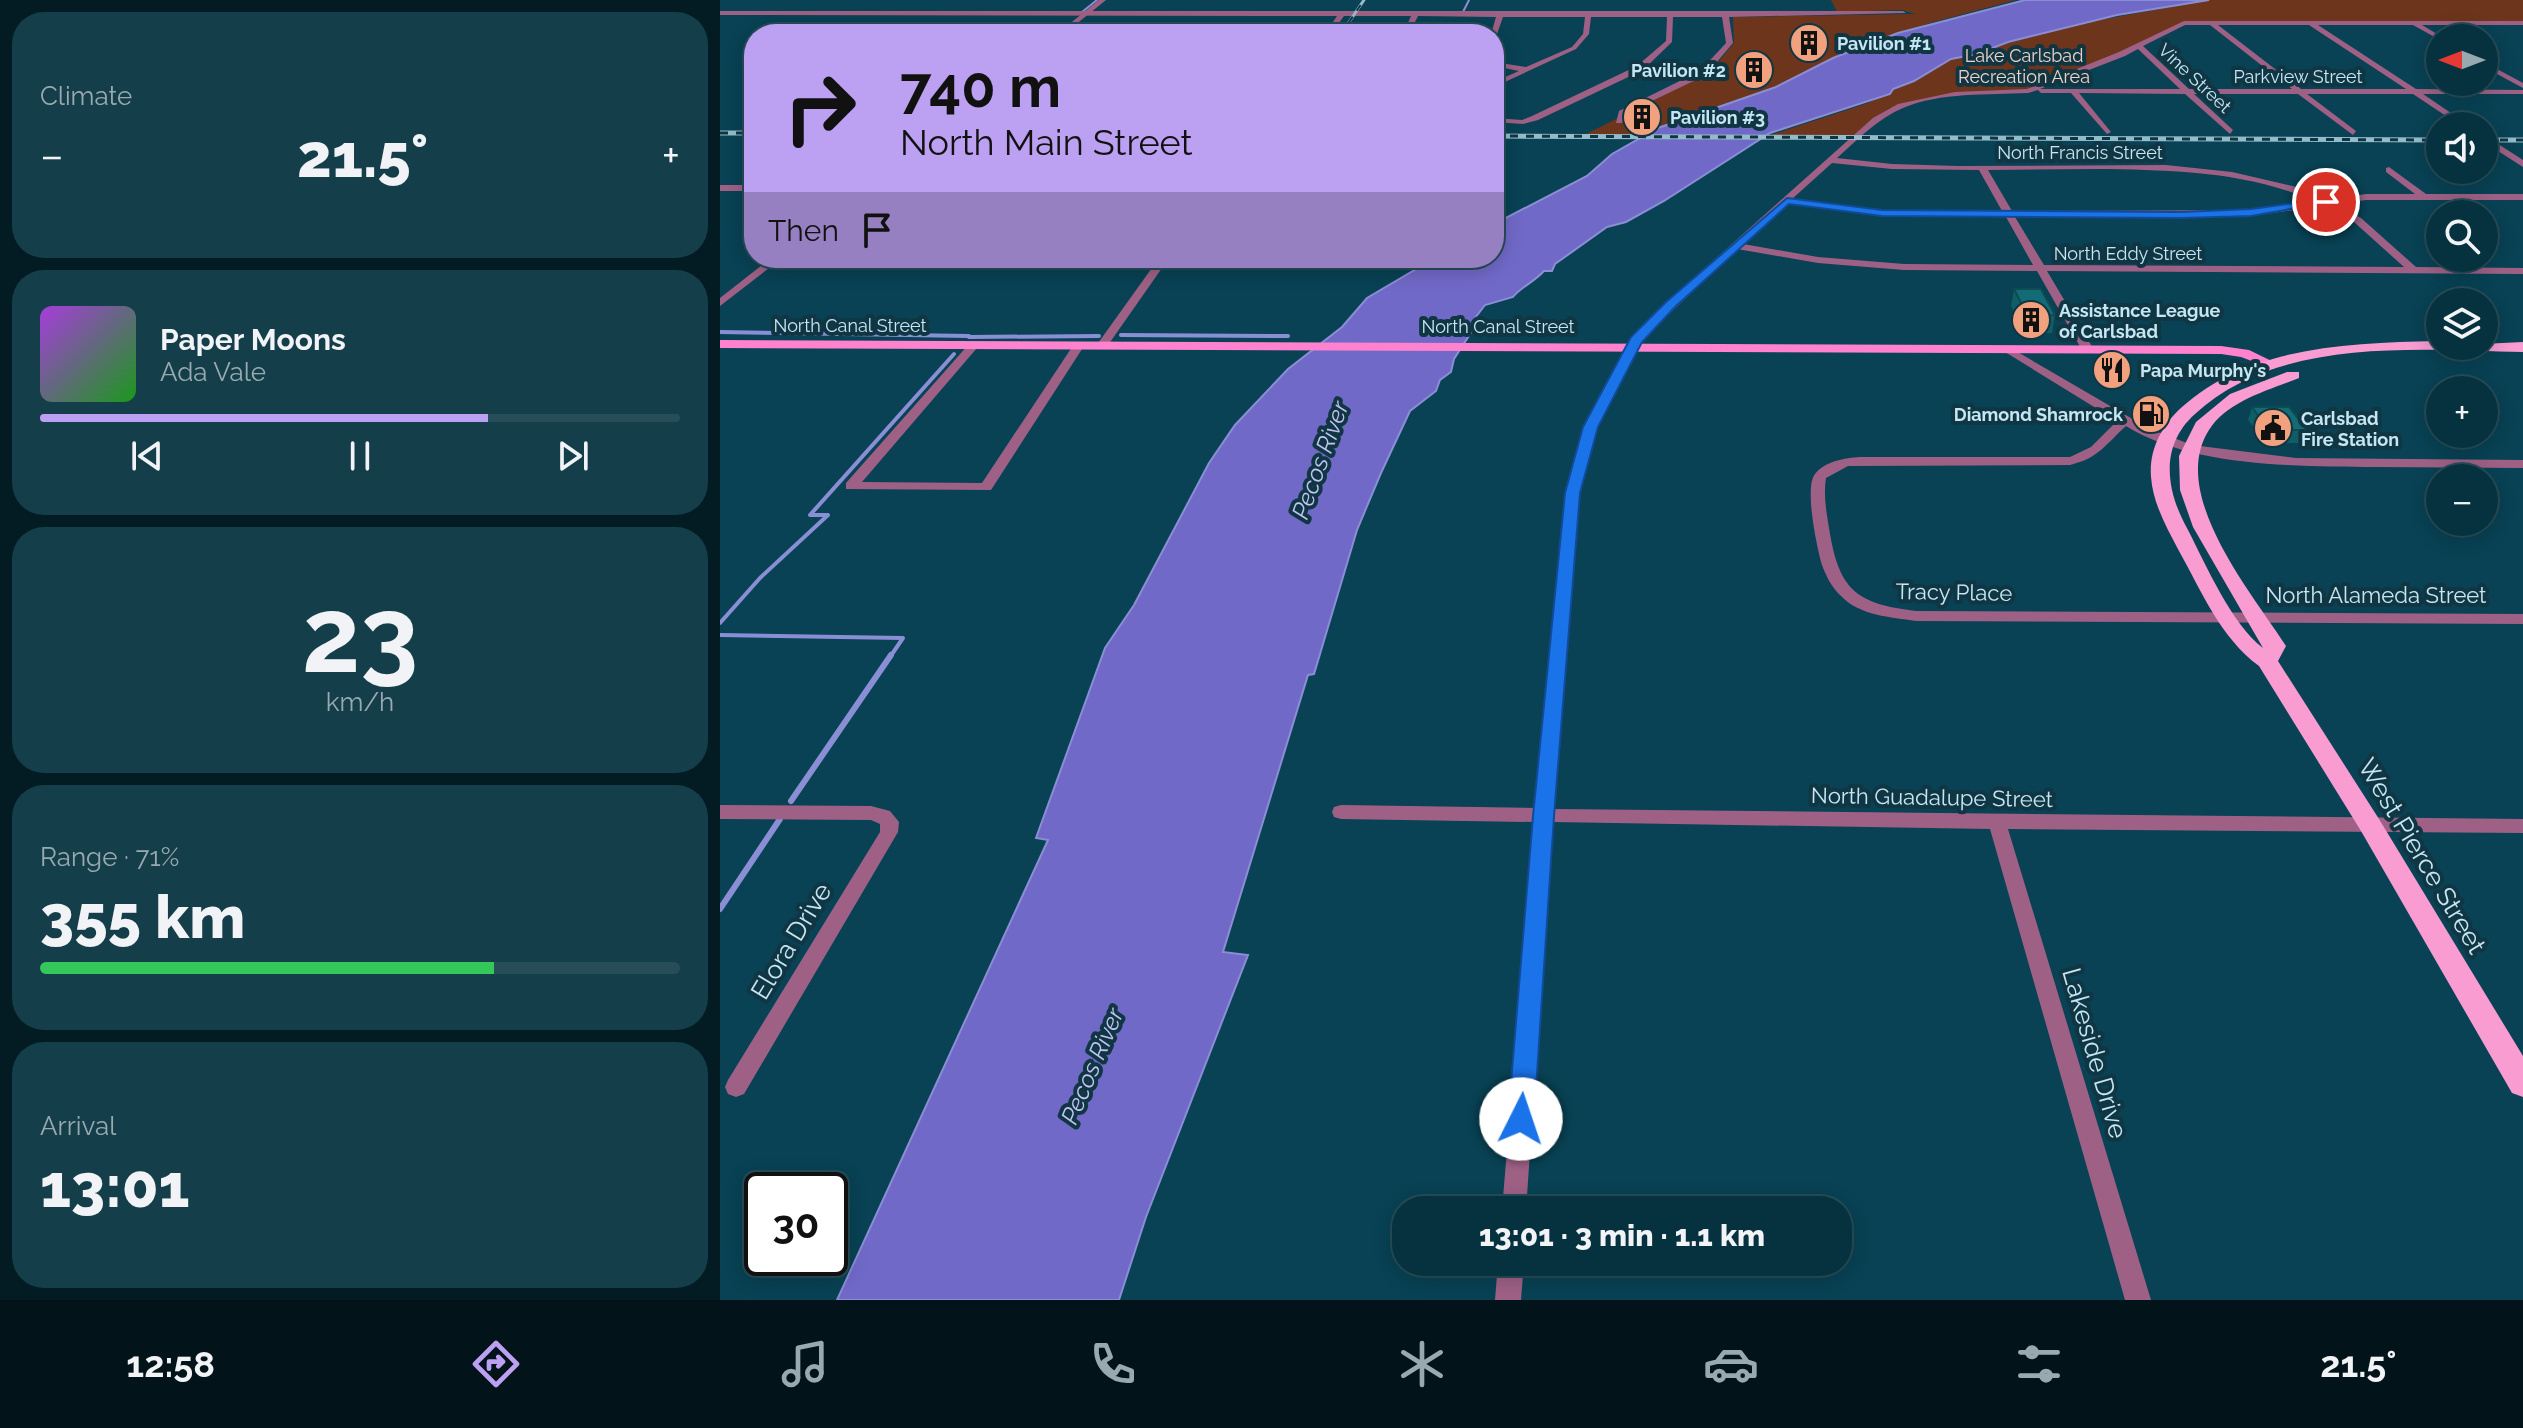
<!DOCTYPE html>
<html lang="en">
<head>
<meta charset="utf-8">
<style>
	body { margin:0; font-family:Raleway,sans-serif; background:#143e4a; color:#f1f3f6; height:100vh; display:flex; flex-direction:column; font-size:30px; white-space:nowrap }
	* { box-sizing:border-box; margin:0 }
	p { font-size:26px; color:#98aab0 }
	.icon { flex:none; width:44px; height:44px; fill:none; stroke:currentColor; stroke-width:2; stroke-linecap:round; stroke-linejoin:round }
	.map { position:relative; flex:1; overflow:hidden }
	.drawer { display:flex; flex-direction:column; gap:12px; padding:12px; background:#031c23; width:720px }
	.drawer>* { flex:none }
	.top-card { position:absolute; left:24px; top:24px; width:760px; height:244px; border-radius:32px; box-shadow:0 4px 20px #0003,0 0 0 2px #274d59; background:#bca0f2; color:#111; overflow:hidden }
	.needle { width:52px; rotate:270deg }
	.fabs { position:absolute; left:1706px; top:24px; display:grid; gap:16px }
	.fabs a { display:grid; place-items:center; width:72px; height:72px; border-radius:50%; background:#06323f; box-shadow:0 4px 20px #0003,0 0 0 2px #274d59; font-size:40px }
	.speed { position:absolute; left:24px; top:1172px; display:flex; gap:16px; font-size:40px; font-weight:700; text-align:center }
	.speed>* { display:grid; place-content:center; width:104px; height:104px; border-radius:50%; background:#06323f; box-shadow:0 4px 20px #0003,0 0 0 2px #274d59; line-height:1 }
	.speed .limit { border:4px solid #111; border-radius:12px; background:#fff; color:#111 }
	.pin { position:absolute; display:grid; place-items:center; width:68px; height:68px; color:#fff; margin:-34px; border:4px solid #fff; border-radius:50%; box-shadow:0 2px 8px #0007 }
	.me { position:absolute; width:88px; margin:-44px; rotate:4deg; stroke-linejoin:round; filter:drop-shadow(0 0 6px #0008) }
	.turn { display:flex; align-items:center; gap:28px; height:168px; padding:0 24px; font-size:36px }
	.turn .icon { width:104px; height:104px; stroke-width:2.5 }
	.turn b { display:block; font-size:56px; line-height:68px }
	.then { display:flex; align-items:center; height:76px; padding:0 24px; background:#0003; gap:16px; font-size:30px }
	.big { font-size:60px; font-weight:800; line-height:1.1 }
	.drawer .card { flex:1; display:flex; flex-direction:column; justify-content:center; gap:12px; min-width:0; padding:0 28px; border-radius:32px; background:#143e4a }
	.drawer .dial { align-items:center; gap:0 }
	.dial b { font-size:104px; line-height:1 }
	.song { display:flex; align-items:center; gap:24px }
	.cover { width:96px; height:96px; border-radius:12px; background:linear-gradient(135deg,hsl(280 70% 55%),hsl(120 70% 35%)) }
	.played { height:8px; border-radius:4px; background:linear-gradient(90deg,#bca0f2 70%,#274d59 70%) }
	.keys { display:flex; justify-content:space-around; direction:ltr }
	.heat { display:flex; justify-content:space-between; align-items:center; font-size:44px; direction:ltr }
	.charge { height:12px; border-radius:6px; background:linear-gradient(90deg,#34c759 71%,#274d59 0) }
	.trip { position:absolute; left:672px; top:1196px; width:460px; height:80px; border-radius:32px; background:#06323f; box-shadow:0 4px 20px #0003,0 0 0 2px #274d59; font-weight:800; line-height:80px; text-align:center }
	.tabs { display:flex; height:128px; justify-content:space-around; align-items:center; background:#021419; color:#98aab0 }
	.tabs .icon { width:56px; height:56px }
	.tabs .on { color:#bca0f2 }
	.tabs b { font-size:36px; color:#f1f3f6 }
	main { display:flex; flex:1; min-height:0 }
	.map>svg:first-child { display:block }
	.green { fill:#6d361c }
	.water { fill:#7169c8; stroke:#8a8ed5; stroke-width:2 }
	.lines { fill:none; stroke-linecap:round; stroke-linejoin:round }
	.stream-far2 { stroke:#8a8ed5; stroke-width:2 }
	.stream-far1 { stroke:#8a8ed5; stroke-width:4 }
	.stream { stroke:#8a8ed5; stroke-width:6 }
	.minor { fill:#9e6185; fill-rule:evenodd }
	.tertiary { fill:#9e6185; fill-rule:evenodd }
	.primary { fill:#fe82cd; fill-rule:evenodd }
	.trunk { fill:#f89cd2; fill-rule:evenodd }
	.rail-far1-casing { stroke:#94bbc9; stroke-width:3 }
	.rail-casing { stroke:#94bbc9; stroke-width:5 }
	.rail-far1 { stroke:#113643; stroke-width:2; stroke-dasharray:7; stroke-linecap:butt }
	.rail { stroke:#113643; stroke-width:3; stroke-dasharray:8; stroke-linecap:butt }
	.wall { fill:#105d65 }
	.building { fill:#136c75; stroke:#0d4c52; stroke-width:2 }
	.route { fill:#1a73e8; stroke:#114b97; stroke-width:2 }
	.labels { text-anchor:middle; dominant-baseline:central; stroke-width:8; stroke-linejoin:round; paint-order:stroke }
	.far-poi-label { font-size:18px; font-weight:bold; fill:#c5e6f3; stroke:#113643; text-anchor:start }
	.far-park-label { font-size:18px; fill:#eed3c7; stroke:#113643 }
	.far-street-label { font-size:18px; fill:#c5e6f3; stroke:#113643 }
	.street-label { font-size:22px; fill:#c5e6f3; stroke:#113643 }
	.water-label { font-size:24px; font-style:italic; fill:#c3c3f4; stroke:#113643 }
	.near-street-label { font-size:26px; fill:#c5e6f3; stroke:#113643 }
</style>
</head>
<body>
<main>
<section class="drawer">
<div class="card"><p>Climate</p>
<div class="heat"><a>−</a><b class="big">21.5°</b><a>+</a></div>
</div>
<div class="card">
<div class="song"><i class="cover"></i><div><b>Paper Moons</b><p>Ada Vale</p></div></div>
<div class="played"></div>
<div class="keys"><svg class="icon" aria-label="previous" viewBox="0 0 24 24"><path d="M18 5L8 12l10 7zM5 5v14"/></svg><svg class="icon" aria-label="pause" viewBox="0 0 24 24"><path d="M8 5v14M16 5v14"/></svg><svg class="icon" aria-label="next" viewBox="0 0 24 24"><path d="M6 5l10 7-10 7zM19 5v14"/></svg></div>
</div>
<div class="card dial"><b>23</b><p>km/h</p></div>
<div class="card"><p>Range · 71%</p><b class="big">355 km</b><div class="charge"></div></div>
<div class="card"><p>Arrival</p><b class="big">13:01</b></div>
</section>
<div class="map">
<svg width="1803" height="1300" viewBox="0 0 1803 1300">
	<rect width="100%" height="100%" fill="#084254"/>
	<!-- green -->
	<path class="green" d="M1111,0H1296L1210,23L1085,71L1056,87L994,110L964,118L923,137L862,136L990,72L1014,43L1013,17L1195,14L1182,10L1117,12Z
		M1489,0H1803V23H1464L1419,46L1308,91L1222,96L1181,106L1135,138H1042L1148,103L1231,59L1352,25Z"/>
	<!-- water -->
	<path class="water" d="M1305,0H1489L1397,15L1288,42L1257,54L1231,59L1194,81L1173,89L1170,94L1050,133L944,201L906,222L887,227L835,264L832,271H824C814,282 801,287 793,297L765,305L752,322L754,328L734,359L731,372L720,380L716,391L690,411L661,473L637,530L594,674L588,675L503,952L528,955L426,1217L399,1300H117L328,840L316,838L385,648L414,605L489,463L515,425L568,369L622,327L647,298L715,258H774V224L867,176L892,154L938,128L1056,87L1113,58L1178,33Z"/>
	<g class="lines">
		<!-- stream-far2 -->
		<path class="stream-far2" d="M362,12L377,0
			M739,12H743L749,0"/>
		<!-- stream-far1 -->
		<path class="stream-far1" d="M0,332L249,336
			M401,335L568,336
			M249,337L379,336
			M0,623L40,578L108,515H90L234,354
			M0,635L183,638L170,657"/>
		<!-- stream -->
		<path class="stream" d="M71,801L171,655
			M0,909L60,819"/>
		<!-- minor -->
		<path class="minor" d="M0,11H1183L1186,13L1009,17L1013,43L986,75L905,114L902,123H896L899,111L980,71L1006,43L1002,17H953L952,42L923,70L818,120L803,124L774,122V118L802,120L812,116L917,66L946,41L947,17H871L869,34L856,49L774,87V82L799,71L774,66V62L806,67L852,47L863,34L865,17H783L777,34L774,36L771,34L776,17L698,16L689,34H683L691,16H624L611,34H605L617,16L0,15Z
			M1464,21H1803V25H1702L1722,37L1720,40L1693,25H1598L1696,89L1803,90V94H1703L1750,126H1741L1693,94H1587L1636,131L1633,135L1578,94H1474L1513,130L1510,134L1465,94L1359,93L1391,132L1387,134L1351,93H1321L1318,90L1308,93C1267,95 1221,92 1183,108C1157,119 1137,140 1117,158L1172,164L1238,166L1446,165L1512,172L1577,187L1606,200L1646,194H1695L1666,172V168L1669,167L1706,194H1803V200H1646L1615,204L1641,218L1696,267L1803,268V274L1327,271L1374,350L1368,353L1362,350L1317,271L1184,270L1098,263L1017,249L921,341L877,427L860,493L834,809L1803,819V833L1288,829L1431,1300H1405L1270,829L833,822L806,1210H782L814,822L621,819L614,817L612,812L614,807L621,805L816,808L846,493L865,427L912,338L947,302L1153,118L1178,104L1235,92L1307,89L1399,52ZM1465,25H1490L1572,89H1469L1423,46ZM1498,25H1589L1686,89H1581ZM1418,49L1460,89H1320L1405,56ZM1112,163L1172,169L1259,170L1282,211L1162,210L1072,199ZM1377,169C1450,170 1526,171 1594,201L1531,210L1292,211L1268,170ZM1067,204L1162,216L1286,217L1313,265L1184,264L1098,257L1023,244ZM1603,206L1634,222L1684,267L1324,265L1295,217L1531,216Z
			M1764,62L1803,83V88L1764,67Z
			M1764,135L1803,160V167L1764,142Z
			M0,185H34V191H0Z
			M439,258H449L386,348H378L376,346Z
			M253,343L257,344V348L142,482L262,483L354,344L364,346L271,490L126,489V483L249,344Z
			M1289,347L1428,428L1472,445L1576,458L1803,460V468C1754,468 1705,467 1656,467C1578,466 1474,468 1406,426C1385,445 1379,458 1350,465L1128,466L1106,478C1103,497 1107,515 1110,534C1120,592 1139,604 1196,611L1803,614V624L1196,621C1171,617 1140,616 1121,596C1112,588 1106,576 1102,565C1097,548 1084,487 1095,474C1105,461 1125,458 1140,457H1350L1371,447L1397,421L1285,352L1283,350Z
			M0,805L151,806L170,811L179,822L178,832L24,1094L16,1097L8,1094L5,1087L8,1080L160,832V824L151,820L0,819Z
			M778,1262H804L801,1300H775Z"/>
		<!-- tertiary -->
		<path class="tertiary" d="M379,0H386L344,34H337Z
			M51,258H62L0,306V298Z"/>
		<!-- primary -->
		<path class="primary" d="M0,340L1501,346L1529,350L1560,365L1553,369L1521,357L1501,354L0,348Z"/>
		<!-- trunk -->
		<path class="trunk" d="M1717,341H1720V346L1803,342V352C1697,350 1560,336 1475,414C1439,446 1446,491 1468,530C1486,565 1512,625 1543,648L1473,527L1460,490L1459,456L1476,422L1510,394L1567,372H1579V378C1549,390 1507,401 1489,430C1448,494 1532,593 1566,646L1558,661L1659,819L1803,1056V1097L1792,1093L1641,831L1539,666C1500,637 1482,592 1459,551C1447,528 1433,504 1431,477C1429,450 1441,426 1462,407C1530,346 1629,343 1717,341Z"/>
		<!-- rail-far1 casing -->
		<g class="rail-far1-casing">
			<path id="rail-far1" d="M621,34L644,0"/>
		</g>
		<!-- rail casing -->
		<g class="rail-casing">
			<path id="rail" d="M0,133H34
				M774,136L1720,140
				M1764,140H1803"/>
		</g>
		<!-- rail-far1 -->
		<use href="#rail-far1" class="rail-far1"/>
		<!-- rail -->
		<use href="#rail" class="rail"/>
	</g>
	<!-- wall -->
	<path class="wall" d="M1294,289L1335,315L1332,333L1305,334L1291,306Z
		M1532,407L1587,430L1583,443H1560L1556,437H1541L1528,420Z"/>
	<!-- building -->
	<path class="building" d="M1294,289H1321L1335,315L1308,317Z
		M1532,407H1569L1587,430H1565L1560,425H1545Z"/>
	<!-- route -->
	<path class="route" d="M1067,198L1162,210L1462,212L1531,209L1606,199L1611,202L1531,216L1462,218L1162,216L1069,204L955,307L922,342L878,427L860,493L834,816L814,1119L810,1127L801,1131L792,1127L788,1119L813,816L845,493L863,427L911,337L946,302Z"/>
	<!-- icons -->
	<defs>
		<g id="building-disc" transform="scale(2)"><circle r="9.5" fill="#f1a17d" stroke="#113643"/><path d="M-4-6H4V6H1V3H-1V6H-4ZM-2.5-4.3h1.7v1.8h-1.7ZM.8-4.3h1.7v1.8H.8ZM-2.5-1h1.7V.8h-1.7ZM.8-1h1.7V.8H.8Z" fill="#111"/></g>
		<g id="restaurant-disc" transform="scale(2)"><circle r="9.5" fill="#f1a17d" stroke="#113643"/><path d="M-5-6h1v4h1v-4h1v4h1v-4h1v5L-1.5 .5V6h-2V.5L-5-1ZM5-6V6H3V1.5H1.5Q1.5-4 5-6Z" fill="#111"/></g>
		<g id="fuel-disc" transform="scale(2)"><circle r="9.5" fill="#f1a17d" stroke="#113643"/><path d="M-5.5-6h7V0h2V4h1.3V-2.5L3-4.5l.8-.8L6-3V5H2.5V1h-1V6h-7ZM-4.2-4.7v3.2H.2V-4.7Z" fill="#111"/></g>
		<g id="civic-disc" transform="scale(2)"><circle r="9.5" fill="#f1a17d" stroke="#113643"/><path d="M-.6-6.5H3V-4.5H.6V-3L4-1V1h2V6H-6V1h2V-1L-.6-3ZM-1.2 2.5V6h2.4V2.5Z" fill="#111"/></g>
	</defs>
	<g fill-rule="evenodd">
		<use href="#building-disc" x="1089" y="43"/>
		<use href="#building-disc" x="1034" y="70"/>
		<use href="#building-disc" x="922" y="117"/>
		<use href="#building-disc" x="1311" y="320"/>
		<use href="#restaurant-disc" x="1392" y="370"/>
		<use href="#fuel-disc" x="1431" y="414"/>
		<use href="#civic-disc" x="1553" y="428"/>
	</g>
	<g class="labels">
		<!-- far-poi labels -->
		<g class="far-poi-label">
			<text x="1117" y="43">Pavilion #1</text>
			<text x="1006" y="70" text-anchor="end">Pavilion #2</text>
			<text x="950" y="117">Pavilion #3</text>
			<text x="1339" y="310">Assistance League<tspan x="1339" dy="21">of Carlsbad</tspan></text>
			<text x="1420" y="370">Papa Murphy's</text>
			<text x="1403" y="414" text-anchor="end">Diamond Shamrock</text>
			<text x="1581" y="418">Carlsbad<tspan x="1581" dy="21">Fire Station</tspan></text>
		</g>
		<!-- far-park labels -->
		<g class="far-park-label">
			<text x="1304" y="55">Lake Carlsbad<tspan x="1304" dy="21">Recreation Area</tspan></text>
		</g>
		<!-- far-street labels -->
		<g class="far-street-label">
			<text x="1578" y="76">Parkview Street</text>
			<text transform="translate(1475 78) rotate(43)">Vine Street</text>
			<text x="1360" y="152">North Francis Street</text>
			<text x="1408" y="253">North Eddy Street</text>
			<text x="130" y="325">North Canal Street</text>
			<text x="778" y="326">North Canal Street</text>
		</g>
		<!-- street labels -->
		<g class="street-label">
			<text transform="translate(1234 592) rotate(1)">Tracy Place</text>
			<text x="1656" y="595">North Alameda Street</text>
			<text transform="translate(1212 797) rotate(1)">North Guadalupe Street</text>
		</g>
		<!-- water labels -->
		<g class="water-label">
			<text transform="translate(600 460) rotate(-70)">Pecos River</text>
			<text transform="translate(372 1066) rotate(-67)">Pecos River</text>
		</g>
		<!-- near-street labels -->
		<g class="near-street-label">
			<text transform="translate(1702 856) rotate(59)">West Pierce Street</text>
			<text transform="translate(71 941) rotate(-59)">Elora Drive</text>
			<text transform="translate(1375 1053) rotate(74)">Lakeside Drive</text>
		</g>
	</g>
</svg>
<div class="fabs">
<a><svg class="needle" viewBox="-14 -14 28 28"><path d="M0-13l5 13h-10z" fill="#e53935"/><path d="M0 13l5-13h-10z" fill="#98aab0"/></svg></a>
<a><svg class="icon" aria-label="sound" viewBox="0 0 24 24"><path d="M4 9h4l5-4v14l-5-4H4zM17 9q2 3 0 6"/></svg></a>
<a><svg class="icon" aria-label="search" viewBox="0 0 24 24"><circle cx="10" cy="10" r="6"/><path d="M15 15l6 6"/></svg></a>
<a><svg class="icon" aria-label="layers" viewBox="0 0 24 24"><path d="M12 4l9 5-9 5-9-5zM3 14l9 5 9-5"/></svg></a>
<a>+</a>
<a>−</a>
</div>
<div class="speed"><div class="limit">30</div></div>
<div class="pin" style="left:1606px;top:202px;background:#d93025"><svg class="icon" aria-label="arrive" viewBox="0 0 24 24"><path d="M6 21V4h12l-3 4 3 4H6"/></svg></div>
<svg class="me" style="left:801px;top:1119px" viewBox="-20 -20 40 40"><circle r="19" fill="#fff"/><path d="M0-13L10 11 0 6-10 11z" fill="#1a73e8"/></svg>
<div class="trip">13:01 · 3 min · 1.1 km</div>
<div class="top-card">
<div class="turn"><svg class="icon" aria-label="right" viewBox="0 0 24 24"><path d="M7 20v-9h11M14 6l5 5-5 5"/></svg><div><b>740 m</b>North Main Street</div></div>
<div class="then">Then<svg class="icon" aria-label="arrive" viewBox="0 0 24 24"><path d="M6 21V4h12l-3 4 3 4H6"/></svg></div>
</div>
</div>
</main>
<nav class="tabs">
<b>12:58</b>
<svg class="icon on" aria-label="directions" viewBox="0 0 24 24"><path d="M12 3l9 9-9 9-9-9zM9 14v-3h6M13 9l2 2-2 2"/></svg>
<svg class="icon" aria-label="music" viewBox="0 0 24 24"><path d="M9 18V5l10-2v13"/><circle cx="6" cy="18" r="3"/><circle cx="16" cy="16" r="3"/></svg>
<svg class="icon" aria-label="phone" viewBox="0 0 24 24"><path d="M5 4h4l2 5-3 2q2 4 5 5l2-3 5 2v4C11 20 4 13 5 4z"/></svg>
<svg class="icon" aria-label="climate" viewBox="0 0 24 24"><path d="M12 3v18M4 7l16 10M4 17L20 7"/></svg>
<svg class="icon" aria-label="car" viewBox="0 0 24 24"><path d="M5 17H2v-5l4-1 3-4h7l3 4 3 1v5h-3M9 17h6M6 11h13"/><circle cx="7" cy="17" r="2"/><circle cx="17" cy="17" r="2"/></svg>
<svg class="icon" aria-label="filters" viewBox="0 0 24 24"><path d="M4 7h16M4 17h16"/><circle cx="9" cy="7" r="2"/><circle cx="15" cy="17" r="2"/></svg>
<b>21.5°</b>
</nav>
</body>
</html>
